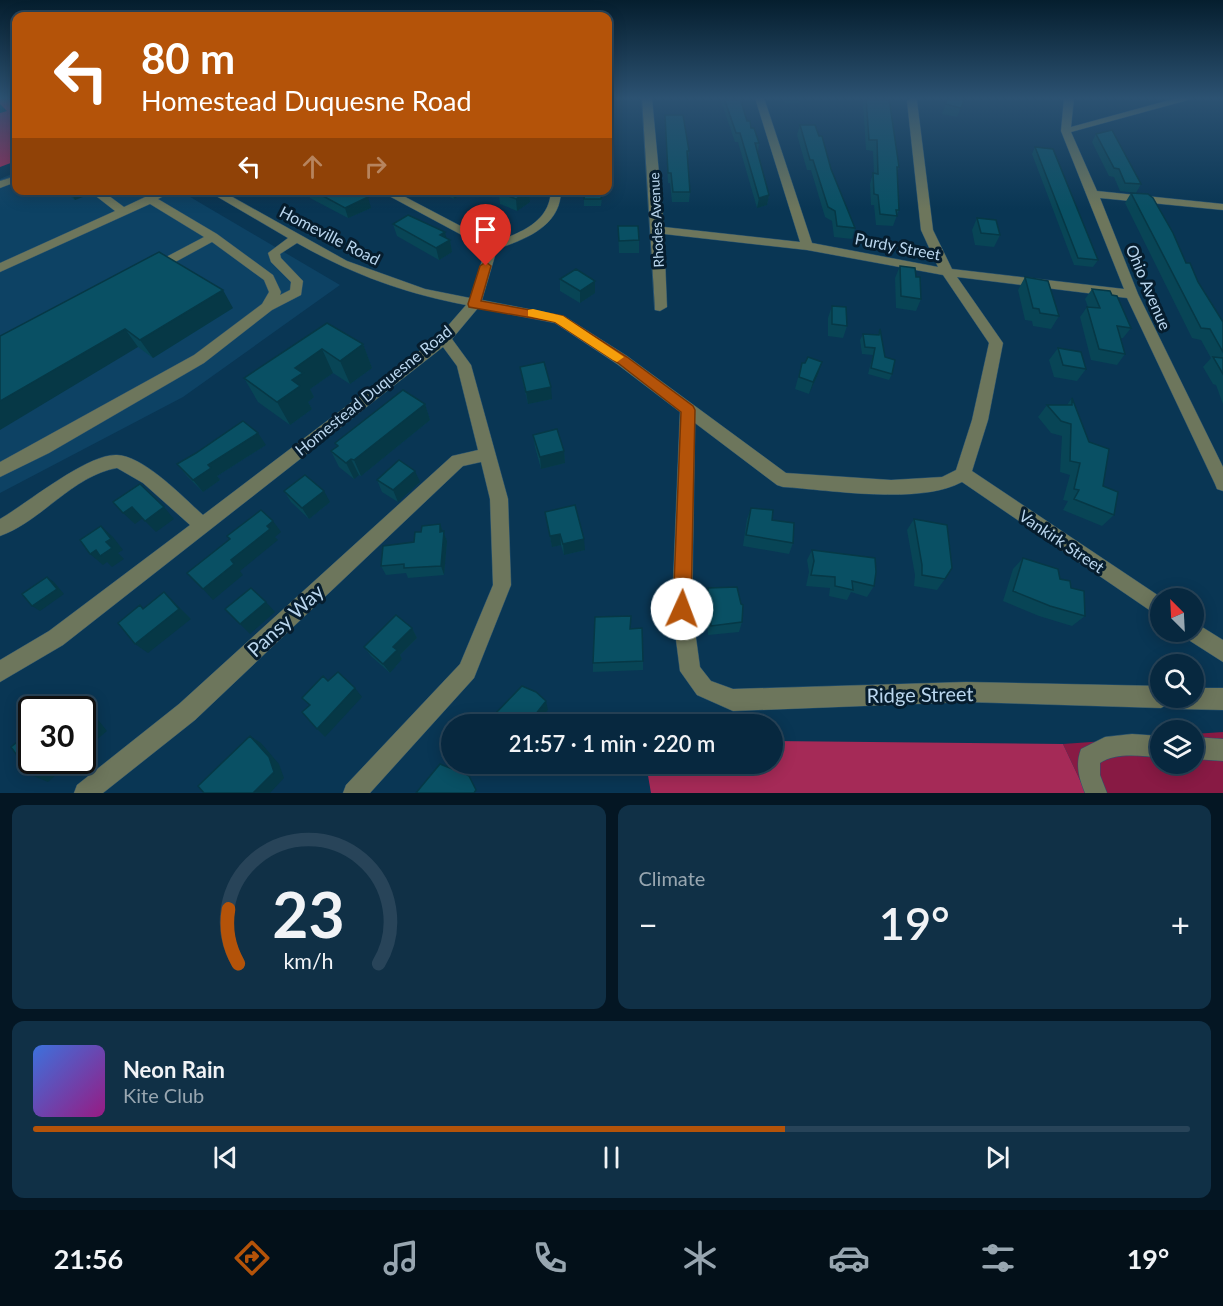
<!DOCTYPE html>
<html lang="en">
<head>
<meta charset="utf-8">
<style>
	body { margin:0; font-family:Lato,sans-serif; background:#103046; color:#f1f3f6; height:100vh; display:flex; flex-direction:column; font-size:22px; white-space:nowrap }
	* { box-sizing:border-box; margin:0 }
	p { font-size:20px; color:#98a6b0 }
	.icon { flex:none; width:33px; height:33px; fill:none; stroke:currentColor; stroke-width:2; stroke-linecap:round; stroke-linejoin:round }
	.map { position:relative; height:793px; overflow:hidden }
	.sheet { display:flex; flex-direction:column; gap:12px; padding:12px; background:#041623; flex:1 }
	.sheet>* { flex:none }
	.banner { position:absolute; left:12px; top:12px; width:600px; height:183px; border-radius:12px; box-shadow:0 3px 15px #0003,0 0 0 2px #284459; background:#b45309; color:#fff; overflow:hidden }
	.needle { width:39px; rotate:336deg }
	.tools { position:absolute; left:1150px; top:588px; display:grid; gap:12px }
	.tools a { display:grid; place-items:center; width:54px; height:54px; border-radius:50%; background:#07283f; box-shadow:0 3px 15px #0003,0 0 0 2px #284459; font-size:30px }
	.speed { position:absolute; left:18px; top:696px; display:flex; gap:12px; font-size:30px; font-weight:700; text-align:center }
	.speed>* { display:grid; place-content:center; width:78px; height:78px; border-radius:50%; background:#07283f; box-shadow:0 3px 15px #0003,0 0 0 2px #284459; line-height:1 }
	.speed .limit { border:3px solid #111; border-radius:9px; background:#fff; color:#111 }
	.pin { position:absolute; display:grid; place-items:center; width:51px; height:51px; color:#fff; margin:-62px -26px; border-radius:50% 50% 50% 0; rotate:-45deg; box-shadow:0 0 6px #0007 }
	.pin .icon { rotate:45deg }
	.me { position:absolute; width:66px; margin:-33px; rotate:2deg; stroke-linejoin:round; filter:drop-shadow(0 0 4px #0008) }
	.turn { display:flex; align-items:center; gap:21px; height:126px; padding:0 30px; font-size:27px }
	.turn .icon { width:78px; height:78px; stroke-width:2.5 }
	.turn b { display:block; font-size:42px; line-height:51px }
	.lanes { display:flex; align-items:center; height:57px; padding:0 30px; background:#0003; justify-content:center; gap:30px; direction:ltr }
	.lanes .off { opacity:.35 }
	.big { font-size:45px; font-weight:600; line-height:1.1 }
	.sheet .tile { flex:1; display:flex; flex-direction:column; justify-content:center; gap:9px; min-width:0; padding:0 21px; border-radius:12px; background:#103046 }
	.sheet .dial { align-items:center; gap:0 }
	.dial svg { height:156px; overflow:visible; fill:none; stroke:#284459; stroke-width:7; stroke-linecap:round; text-anchor:middle }
	.dial text { fill:#f1f3f6; stroke:none }
	.song { display:flex; align-items:center; gap:18px }
	.cover { width:72px; height:72px; border-radius:9px; background:linear-gradient(135deg,hsl(220 70% 55%),hsl(310 70% 35%)) }
	.played { height:6px; border-radius:3px; background:linear-gradient(90deg,#b45309 65%,#284459 65%) }
	.keys { display:flex; justify-content:space-around; direction:ltr }
	.heat { display:flex; justify-content:space-between; align-items:center; font-size:33px; direction:ltr }
	.sheet .tiles { flex:1; display:grid; gap:12px; grid-template-columns:1fr 1fr }
	.tile:last-child { grid-column:span 2 }
	.trip { position:absolute; left:441px; top:714px; width:342px; height:60px; border-radius:30px; background:#07283f; box-shadow:0 3px 15px #0003,0 0 0 2px #284459; font-weight:600; line-height:60px; text-align:center }
	.tab-bar { display:flex; height:96px; justify-content:space-around; align-items:center; background:#031019; color:#98a6b0 }
	.tab-bar .icon { width:42px; height:42px }
	.tab-bar .selected { color:#b45309 }
	.tab-bar b { font-size:27px; color:#f1f3f6 }
	.map>svg:first-child { display:block }
	.built { fill:#0d4264 }
	.green { fill:#881a44 }
	.forest { fill:#a52a57 }
	.lines { fill:none; stroke-linecap:round; stroke-linejoin:round }
	.minor-casing { stroke:#295370; stroke-width:1 }
	.minor { fill:#6d765c; fill-rule:evenodd }
	.wall { fill:#084556 }
	.shaded-wall { fill:#063846 }
	.building { fill:#095064; stroke:#063846; stroke-width:1.5 }
	.route { fill:#b45309; stroke:#753606; stroke-width:1.5 }
	.slow { fill:#f59e0b }
	.labels { text-anchor:middle; dominant-baseline:central; stroke-width:6; stroke-linejoin:round; paint-order:stroke }
	.far-street-label { font-size:14px; fill:#bad6ee; stroke:#061d2e }
	.street-label { font-size:16px; fill:#bad6ee; stroke:#061d2e }
	.near-street-label { font-size:20px; fill:#bad6ee; stroke:#061d2e }
</style>
</head>
<body>
<div class="map">
<svg width="1223" height="793" viewBox="0 0 1223 793">
	<rect width="100%" height="100%" fill="#093654"/>
	<!-- built -->
	<path class="built" d="M16,172V190L180,191L340,285L183,397L0,493V179Z"/>
	<!-- green -->
	<path class="green" d="M1223,732V793H1086L1063,744L1161,737V764H1194V734Z"/>
	<!-- forest -->
	<path class="forest" d="M0,98H16V161L0,167V113L7,111L0,104Z
		M773,741L1063,744L1086,793H651L646,764H772Z"/>
	<g class="lines">
		<!-- minor casing -->
		<g class="minor-casing">
			<path id="minor" d="M642,98H652L664,227L800,242L755,98H764L812,243L938,267L921,230L907,101L910,98H918L917,101L933,230L952,269L1124,289L1061,131L1064,98H1074L1071,127L1177,98H1189L1188,100L1071,132L1097,191L1223,204V210L1100,198L1138,294L1223,467V491L1217,489L1215,484L1127,298L957,277L1003,343L988,420L972,471L1162,598L1161,618L962,482C920,505 831,490 783,487L777,485L695,423L692,609L700,667L711,681L733,689L966,682L1161,686V698H1194V688H1223V710L1179,709L1172,705L1170,701L1168,704L1161,708L966,702L733,711L697,695L680,671L672,609L680,412L617,364L555,323L478,308L452,339L471,365L508,499L511,585L474,678L370,793H343L346,785L460,664L493,585L490,499L481,462L463,466L195,720L103,793H74L77,785L179,704L452,456L478,450L457,366L443,347L63,645L0,682V660L49,631L190,525L143,483L117,468C72,476 42,521 0,536V519C26,504 88,453 117,455C144,456 183,497 203,515L439,336L466,305C403,293 352,274 297,243L280,254L281,258L303,281L301,295L272,310L204,363L49,453L0,477V462L194,355L262,304L269,292L264,280L212,242L157,272H149L147,269L149,266L204,237L150,204L0,272V263L115,211L88,190H101L124,207L160,190H175L158,199L217,234L273,275L281,292L280,295L290,290L291,282L271,262L268,253L288,238L206,190H220L347,261L425,289L470,298L486,248L378,190H392L493,243C519,233 550,223 551,190H561C561,226 526,239 497,249L482,300L564,316L627,356L786,473L891,480L942,477L956,470L972,420L989,343L943,275L807,250L664,234L667,307L660,311L655,310Z
				M16,176V182L0,188V181Z
				M1194,622L1223,640V662L1187,639L1184,632H1194Z
				M1132,734L1161,736V758C1142,756 1117,752 1100,763V775L1107,793H1085C1079,778 1075,765 1081,749L1105,737Z
				M1194,737L1223,739V761L1194,759Z"/>
		</g>
		<!-- minor -->
		<use href="#minor" class="minor"/>
	</g>
	<!-- wall -->
	<path class="wall" d="M720,98H740L747,121L759,143L758,152L769,195L767,205L757,208L738,142H735Z
		M783,98H801L800,103L785,104Z
		M865,98H890L899,167L897,173L899,210L893,226L876,225L874,205H871L870,184L873,173H874L873,151L866,150L863,104Z
		M948,98H965L957,117L942,114Z
		M665,115L689,151L688,160H687L690,192L689,202H672L670,183H668L665,124Z
		M800,125L831,169L855,228L852,239L834,237L832,221L825,217L811,170H807L797,135Z
		M1096,134L1141,184L1136,193L1120,191L1114,177L1109,176L1092,142Z
		M1035,147L1098,260L1093,267L1074,265L1032,154Z
		M61,190H87L90,194L75,200Z
		M308,190H354L371,208L348,218L310,198Z
		M434,190H468L454,199Z
		M488,190H529L530,202L517,211L500,204L499,195Z
		M603,190L601,206H584V199Z
		M1131,193L1186,263L1223,322V404L1216,385L1213,384L1203,367L1211,358L1201,340L1192,338L1125,203Z
		M977,218L1000,235L994,247L975,245L972,230Z
		M393,224L446,238L450,240L452,252L439,260L397,236Z
		M618,226L639,240V253H619Z
		M900,266L916,277L921,299L916,311L896,308L895,278Z
		M1025,277L1059,316L1051,329L1033,326L1032,321L1025,320L1018,290Z
		M560,279L595,281V293L580,303L560,291Z
		M1092,289L1131,328L1123,338H1120L1125,354L1117,365L1091,360L1080,317L1087,307H1088L1085,299Z
		M832,306L847,326L843,338L828,336V318Z
		M233,308L153,358L138,347L0,336Z
		M327,323L363,344L372,368L350,384L333,373L310,389L314,397L308,402L312,409L290,425L258,402L244,378Z
		M880,329L885,357L892,374L889,380L868,374L873,355L862,354L860,340L863,334L878,335Z
		M1058,348L1086,369L1077,381L1054,377L1049,360Z
		M802,363L818,374L809,394L795,389Z
		M520,367L552,399L528,404L522,379Z
		M1072,398L1114,515L1102,526L1063,510L1068,501L1063,500L1070,475L1060,472L1062,436L1051,433L1038,417L1047,405H1067Z
		M425,404L430,420L361,476L359,475L354,479L339,467L331,451L337,446L335,443Z
		M533,435L564,451L565,463L541,469L535,447Z
		M266,445L217,476L220,480L203,492L187,476L177,464L196,453Z
		M377,480L420,482L398,502L382,492Z
		M284,491L330,502L309,519L291,502Z
		M751,508L772,520L793,543L789,554L743,546L747,519Z
		M545,512L585,550L564,555L561,545L552,547Z
		M914,519L945,579L937,590L914,586L915,575L907,530Z
		M440,524L447,541L444,575L408,578L406,573L386,575L381,566Z
		M812,550L874,586L867,597L851,592L847,600L829,596L830,588L806,586L809,572L807,560Z
		M1023,558L1060,579L1085,616L1072,626L1039,616L1003,601L1013,569Z
		M708,588L742,622L739,632L708,635L706,599Z
		M412,628L417,638L400,655L402,659L390,673L371,656L364,647Z
		M630,629L643,661V670L593,672V663Z
		M548,710L536,724H500L495,714Z"/>
	<!-- shaded-wall -->
	<path class="shaded-wall" d="M69,190H87L90,194L75,200Z
		M452,190H468L454,199Z
		M529,190L530,202L517,211L516,199Z
		M769,195L767,205L757,208L759,198Z
		M368,197L371,208L348,218L345,208Z
		M445,232L447,241L450,240L452,252L439,260L436,248L440,235Z
		M595,281V293L580,303V291Z
		M223,290L233,308L153,358L140,340Z
		M125,329L138,347L0,430V401Z
		M363,344L372,368L350,384L340,361Z
		M322,349L333,373L310,389L314,397L308,402L312,409L290,425L277,402L292,380L295,368Z
		M822,362L818,374L809,394L813,382Z
		M551,387L552,399L528,404L526,392Z
		M425,404L430,420L361,476L354,460Z
		M258,433L266,445L217,476L220,480L203,492L193,480L208,465Z
		M564,451L565,463L541,469L540,457Z
		M351,459L359,475L354,479L346,463Z
		M415,471L420,482L398,502L393,490Z
		M324,491L330,502L309,519L302,508Z
		M132,507L143,518L135,524L123,513Z
		M164,507L174,519L156,532L145,521Z
		M273,521L281,532L275,537L278,540L240,571L243,575L213,600L203,589L231,560Z
		M440,524L447,541L444,575L441,566L440,532Z
		M101,526L113,537L123,550L118,553L124,559L112,567L107,562L103,565L90,554L106,542Z
		M560,534L561,545L552,547L550,536Z
		M584,539L585,550L564,555L563,544Z
		M47,577L54,582L64,594L40,611L32,606Z
		M164,592L191,619L148,653L135,644Z
		M266,602L275,612L250,634L240,624Z
		M412,628L417,638L400,655L402,659L390,673L383,664L393,647Z
		M355,688L362,697L325,737L317,729Z
		M72,697L87,706L107,731L82,752V710H81Z
		M546,701L548,710L536,724H528Z
		M250,736L261,743L279,764L284,778L270,793H253Z
		M48,760H73L48,782L31,775Z"/>
	<!-- building -->
	<path class="building" d="M724,98H740L747,121H750L751,128H754L759,143H755L769,195L759,198L740,133H736Z
		M866,98H889L899,167H897L899,210H896L897,216L880,214L878,195L874,194L873,173L878,174L877,140H869Z
		M948,98H965L961,108L945,104Z
		M665,115H683L689,151H687L690,192H673L671,173H668Z
		M800,125H815L819,136H822L831,169L855,228L837,226L835,211L828,207L813,160H810Z
		M1112,130L1141,184L1125,183L1119,169L1114,168L1096,134Z
		M1035,147L1053,149L1098,260L1078,258Z
		M312,190H354L368,197L345,208Z
		M500,190H529L516,199L498,192Z
		M585,190H602L601,199H584Z
		M1131,193L1148,194L1153,198L1173,233L1186,263H1190L1198,282L1223,322V352L1210,329L1201,328Z
		M408,215L445,232L440,235L450,240L436,248L393,224Z
		M977,218L996,220L1000,235L981,233Z
		M618,226H638L639,240L619,241Z
		M159,252L223,290L140,340L125,329L0,401V336Z
		M900,266L915,268L916,277H920L921,299L901,296Z
		M576,269L595,281L580,291L560,279Z
		M1025,277L1048,281L1059,316L1040,313L1039,309L1033,308Z
		M1092,289L1110,291L1112,295L1117,296L1131,328L1117,326L1125,354L1099,349L1087,307L1100,308Z
		M832,306L846,307L847,326L832,324Z
		M327,323L363,344L340,361L322,349L295,368L303,373L292,380L300,386L277,402L244,378Z
		M880,329L885,357L895,360L892,374L871,368L875,348L865,347L863,334L879,335Z
		M1058,348L1081,352L1086,369L1063,365Z
		M808,357L822,362L813,382L799,377L802,363H805Z
		M1213,357L1223,358V374Z
		M544,362L551,387L526,392L520,367Z
		M403,390L425,404L354,460L351,459L346,463L331,451L338,446L335,443Z
		M1072,398L1089,442L1109,449L1103,486L1118,492L1114,515L1074,499L1079,490L1074,489L1080,463L1070,461L1071,424L1061,421L1047,405H1072Z
		M243,421L258,433L208,465L211,468L193,480L177,464L196,453Z
		M557,429L564,451L540,457L533,435Z
		M399,460L415,471L393,490L377,480Z
		M305,475L324,491L302,508L284,491Z
		M140,484L164,507L145,521L132,507L123,513L113,502Z
		M575,505L584,539L563,544L560,534L550,536L545,512Z
		M751,508L773,510L772,520L794,523L793,543L746,535Z
		M261,510L273,521L267,526L270,529L231,560L234,564L203,589L187,573L230,539L227,536Z
		M914,519L947,525L952,568L945,579L922,575V565Z
		M440,524V532L444,531L441,566L404,568V564L381,566L383,546L414,542L415,532H421L422,526Z
		M101,526L111,539L106,542L112,548L100,556L96,550L90,554L80,540Z
		M812,550L875,558L876,572L874,586L852,581L853,590L835,586V577L811,575L814,561Z
		M1023,558L1058,569L1060,579L1070,581L1071,588L1084,591L1085,616L1050,606L1013,591Z
		M47,577L57,589L32,606L22,594Z
		M737,587L741,604L743,605L742,622L711,626L708,588Z
		M251,588L266,602L240,624L225,609Z
		M164,592L179,609L135,644L118,623L140,605L143,609Z
		M396,615L412,628L393,647L397,650L383,664L364,647Z
		M631,616L630,629L642,628L643,661L593,663L595,617Z
		M338,672L355,688L317,729L302,712L310,705L302,698L323,676L328,681Z
		M522,686L536,692L546,701L528,724H504L495,714Z
		M72,697L81,710H57Z
		M82,711L92,723L82,731Z
		M32,730V760H48L31,775L11,747Z
		M250,736L269,757L274,772L253,793H204L198,786Z
		M440,764L452,769L455,767L469,776L476,790L474,793H416Z"/>
	<!-- sky -->
	<linearGradient id="sky" x2="0" y2="1"><stop stop-color="#051e2e"/><stop offset="0.47" stop-color="#2c5272"/><stop offset="1" stop-color="#2c5272" stop-opacity="0"/></linearGradient>
	<rect width="1223" height="209" fill="url(#sky)"/>
	<!-- route -->
	<path class="route" d="M486,262L491,266L481,301L563,316L627,357L693,406L695,410L691,609L688,615L682,617L676,615L673,609L681,412L618,363L555,322L469,307L468,304L480,266Z"/>
	<!-- slow -->
	<path class="slow" d="M533,309L563,316L624,357L617,362L613,360L555,322L528,316V310Z"/>
	<g class="labels">
		<!-- far-street labels -->
		<g class="far-street-label">
			<text transform="translate(656 220) rotate(-93)">Rhodes Avenue</text>
		</g>
		<!-- street labels -->
		<g class="street-label">
			<text transform="translate(330 235) rotate(27)">Homeville Road</text>
			<text transform="translate(898 246) rotate(11)">Purdy Street</text>
			<text transform="translate(1149 287) rotate(67)">Ohio Avenue</text>
			<text transform="translate(373 390) rotate(-39)">Homestead Duquesne Road</text>
			<text transform="translate(1062 541) rotate(34)">Vankirk Street</text>
		</g>
		<!-- near-street labels -->
		<g class="near-street-label">
			<text transform="translate(285 620) rotate(-43)">Pansy Way</text>
			<text transform="translate(920 694) rotate(-1)">Ridge Street</text>
		</g>
	</g>
</svg>
<div class="tools">
<a><svg class="needle" viewBox="-14 -14 28 28"><path d="M0-13l5 13h-10z" fill="#e53935"/><path d="M0 13l5-13h-10z" fill="#98a6b0"/></svg></a>
<a><svg class="icon" aria-label="search" viewBox="0 0 24 24"><circle cx="10" cy="10" r="6"/><path d="M15 15l6 6"/></svg></a>
<a><svg class="icon" aria-label="layers" viewBox="0 0 24 24"><path d="M12 4l9 5-9 5-9-5zM3 14l9 5 9-5"/></svg></a>
</div>
<div class="speed"><div class="limit">30</div></div>
<div class="pin" style="left:486px;top:266px;background:#d93025"><svg class="icon" aria-label="arrive" viewBox="0 0 24 24"><path d="M6 21V4h12l-3 4 3 4H6"/></svg></div>
<svg class="me" style="left:682px;top:609px" viewBox="-20 -20 40 40"><circle r="19" fill="#fff"/><path d="M0-13L10 11 0 6-10 11z" fill="#b45309"/></svg>
<div class="trip">21:57 · 1 min · 220 m</div>
<div class="banner">
<div class="turn"><svg class="icon" aria-label="left" viewBox="0 0 24 24"><path d="M17 20v-9H6M10 6l-5 5 5 5"/></svg><div><b>80 m</b>Homestead Duquesne Road</div></div>
<div class="lanes"><svg class="icon" aria-label="left" viewBox="0 0 24 24"><path d="M17 20v-9H6M10 6l-5 5 5 5"/></svg><svg class="icon off" aria-label="ahead" viewBox="0 0 24 24"><path d="M12 20V5M6 11l6-6 6 6"/></svg><svg class="icon off" aria-label="right" viewBox="0 0 24 24"><path d="M7 20v-9h11M14 6l5 5-5 5"/></svg></div>
</div>
</div>
<section class="sheet">
<div class="tiles">
<div class="tile dial"><svg viewBox="0 0 100 80">
<path d="M14 69A42 42 0 1 1 86 69"/>
<path d="M14 69A42 42 0 0 1 9 41" stroke="#b45309"/>
<text x="50" y="56" font-size="32" font-weight="700">23</text>
<text x="50" y="72" font-size="11">km/h</text>
</svg></div>
<div class="tile"><p>Climate</p>
<div class="heat"><a>−</a><b class="big">19°</b><a>+</a></div>
</div>
<div class="tile">
<div class="song"><i class="cover"></i><div><b>Neon Rain</b><p>Kite Club</p></div></div>
<div class="played"></div>
<div class="keys"><svg class="icon" aria-label="previous" viewBox="0 0 24 24"><path d="M18 5L8 12l10 7zM5 5v14"/></svg><svg class="icon" aria-label="pause" viewBox="0 0 24 24"><path d="M8 5v14M16 5v14"/></svg><svg class="icon" aria-label="next" viewBox="0 0 24 24"><path d="M6 5l10 7-10 7zM19 5v14"/></svg></div>
</div>
</div>
</section>
<nav class="tab-bar">
<b>21:56</b>
<svg class="icon selected" aria-label="directions" viewBox="0 0 24 24"><path d="M12 3l9 9-9 9-9-9zM9 14v-3h6M13 9l2 2-2 2"/></svg>
<svg class="icon" aria-label="music" viewBox="0 0 24 24"><path d="M9 18V5l10-2v13"/><circle cx="6" cy="18" r="3"/><circle cx="16" cy="16" r="3"/></svg>
<svg class="icon" aria-label="phone" viewBox="0 0 24 24"><path d="M5 4h4l2 5-3 2q2 4 5 5l2-3 5 2v4C11 20 4 13 5 4z"/></svg>
<svg class="icon" aria-label="climate" viewBox="0 0 24 24"><path d="M12 3v18M4 7l16 10M4 17L20 7"/></svg>
<svg class="icon" aria-label="car" viewBox="0 0 24 24"><path d="M5 17H2v-5l4-1 3-4h7l3 4 3 1v5h-3M9 17h6M6 11h13"/><circle cx="7" cy="17" r="2"/><circle cx="17" cy="17" r="2"/></svg>
<svg class="icon" aria-label="filters" viewBox="0 0 24 24"><path d="M4 7h16M4 17h16"/><circle cx="9" cy="7" r="2"/><circle cx="15" cy="17" r="2"/></svg>
<b>19°</b>
</nav>
</body>
</html>
